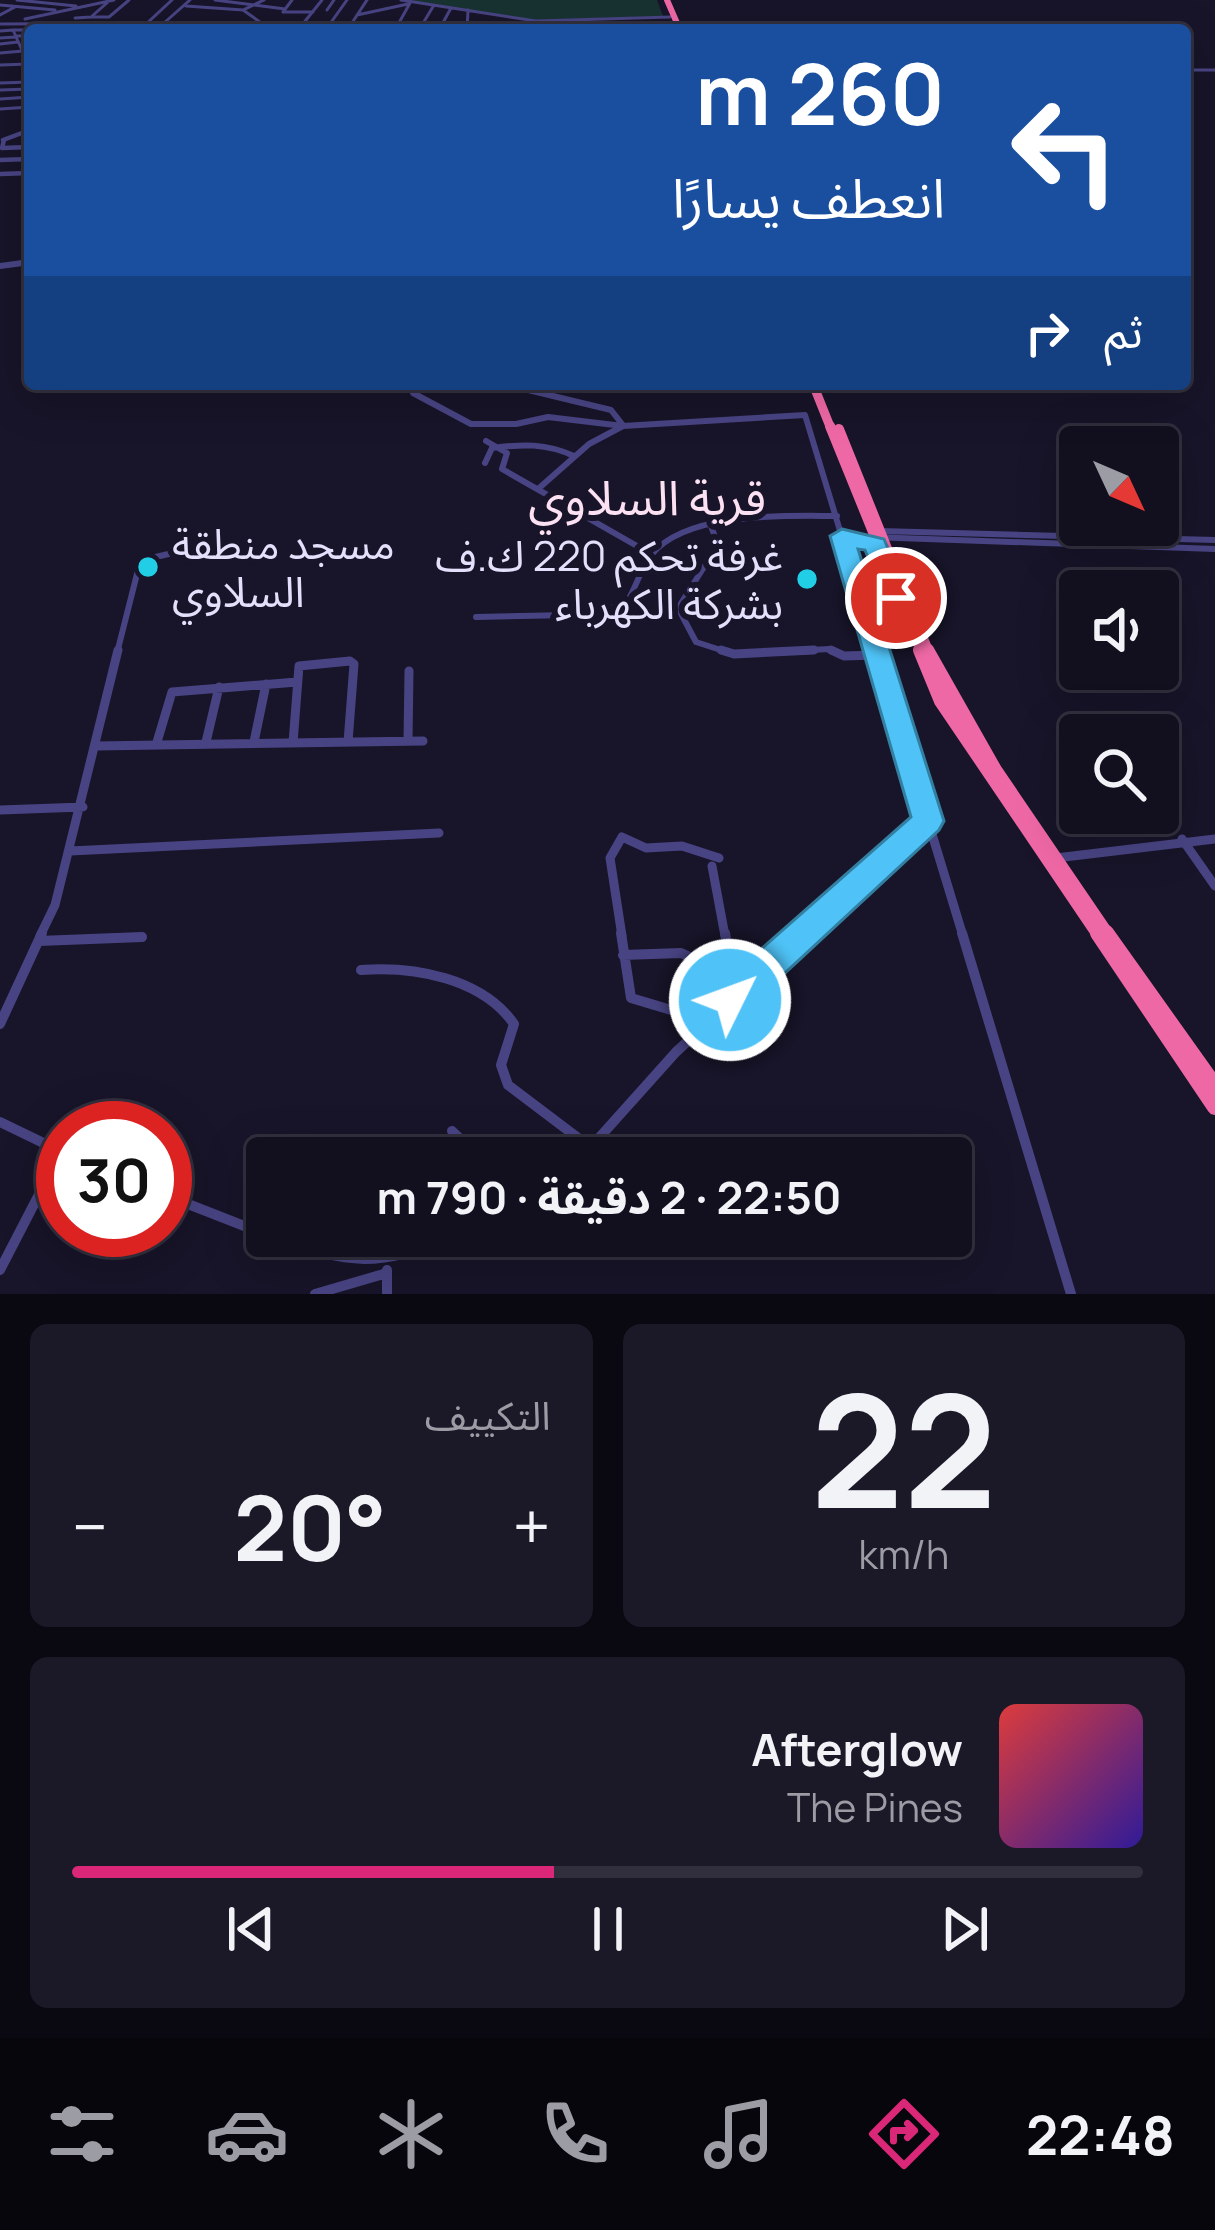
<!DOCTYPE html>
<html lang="ar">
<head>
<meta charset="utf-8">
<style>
	body { margin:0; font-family:Manrope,"Noto Sans Arabic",sans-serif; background:#1b1828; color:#f1f3f6; direction:rtl; height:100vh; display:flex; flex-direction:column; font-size:45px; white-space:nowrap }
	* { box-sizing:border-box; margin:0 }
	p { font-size:39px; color:#9c9ca4 }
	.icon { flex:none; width:66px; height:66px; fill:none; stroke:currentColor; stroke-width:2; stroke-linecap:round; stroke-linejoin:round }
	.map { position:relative; height:1294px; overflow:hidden; direction:ltr }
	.details { display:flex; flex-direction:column; gap:30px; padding:30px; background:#0a0811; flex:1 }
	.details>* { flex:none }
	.top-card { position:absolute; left:24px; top:24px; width:1167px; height:366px; border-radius:12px; box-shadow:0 12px 48px #0002,0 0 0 3px #312f3d; direction:rtl; background:#1a4fa0; color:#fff; overflow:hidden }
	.needle { width:78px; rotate:134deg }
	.buttons { position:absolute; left:1059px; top:426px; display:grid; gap:24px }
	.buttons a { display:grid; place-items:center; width:120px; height:120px; border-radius:12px; background:#120f1f; box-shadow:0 12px 48px #0002,0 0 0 3px #312f3d; font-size:60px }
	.speed { position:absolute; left:36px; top:1101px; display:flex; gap:24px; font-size:60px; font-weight:700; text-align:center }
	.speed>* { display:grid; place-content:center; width:156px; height:156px; border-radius:50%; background:#120f1f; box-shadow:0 12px 48px #0002,0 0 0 3px #312f3d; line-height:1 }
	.speed .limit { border:18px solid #d22; background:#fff; color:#111 }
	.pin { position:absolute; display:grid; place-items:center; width:102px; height:102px; color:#fff; margin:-51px; border:6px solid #fff; border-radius:50%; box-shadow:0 3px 12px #0007 }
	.me { position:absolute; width:132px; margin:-66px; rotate:48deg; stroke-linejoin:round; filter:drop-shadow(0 0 9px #0008) }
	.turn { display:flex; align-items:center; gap:42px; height:252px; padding:0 48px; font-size:54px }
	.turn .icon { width:156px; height:156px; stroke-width:2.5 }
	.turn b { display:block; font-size:84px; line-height:102px }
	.then { display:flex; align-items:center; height:114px; padding:0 48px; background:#0003; gap:24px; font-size:45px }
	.big { font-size:90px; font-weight:700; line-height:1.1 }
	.details .card { flex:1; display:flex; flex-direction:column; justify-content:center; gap:18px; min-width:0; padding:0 42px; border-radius:18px; background:#1b1828 }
	.details .dial { align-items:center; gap:0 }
	.dial b { font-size:156px; line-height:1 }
	.song { display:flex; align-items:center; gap:36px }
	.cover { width:144px; height:144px; border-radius:18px; background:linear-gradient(135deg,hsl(0 70% 55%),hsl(250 70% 35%)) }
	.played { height:12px; border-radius:6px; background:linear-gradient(90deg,#db2777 45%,#312f3d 45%) }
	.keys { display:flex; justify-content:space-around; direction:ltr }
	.heat { display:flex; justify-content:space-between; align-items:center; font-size:66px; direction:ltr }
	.details .tiles { flex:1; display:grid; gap:30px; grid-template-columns:1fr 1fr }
	.card:last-child { grid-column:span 2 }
	.trip { position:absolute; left:246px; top:1137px; width:726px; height:120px; border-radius:12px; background:#120f1f; box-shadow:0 12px 48px #0002,0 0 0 3px #312f3d; font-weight:700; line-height:120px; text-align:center; direction:rtl }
	.menu { display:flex; height:192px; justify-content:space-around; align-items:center; background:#07060c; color:#9c9ca4 }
	.menu .icon { width:84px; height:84px }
	.menu .on { color:#db2777 }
	.menu b { font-size:54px; color:#f1f3f6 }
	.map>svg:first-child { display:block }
	.green { fill:#183232 }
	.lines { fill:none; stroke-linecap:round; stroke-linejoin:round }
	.minor-far4 { stroke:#484483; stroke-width:3 }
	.minor-far3 { stroke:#484483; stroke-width:4.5 }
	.minor-far2 { stroke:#484483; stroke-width:6 }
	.minor-far1 { stroke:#484483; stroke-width:9 }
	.minor { stroke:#484483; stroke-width:10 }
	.highway-far4 { stroke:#ee68a5; stroke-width:6 }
	.highway-far3 { stroke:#ee68a5; stroke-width:9 }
	.highway-far2 { stroke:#ee68a5; stroke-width:10 }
	.highway-far1 { stroke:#ee68a5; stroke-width:14 }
	.highway { stroke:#ee68a5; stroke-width:16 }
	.route { fill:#4fc3f7; stroke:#337fa1; stroke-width:3 }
	.poi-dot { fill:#21cee6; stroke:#181429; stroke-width:4.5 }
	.labels { text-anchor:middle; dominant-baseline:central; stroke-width:12; stroke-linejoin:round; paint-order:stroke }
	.poi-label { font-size:42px; fill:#e3e0fb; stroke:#181429; text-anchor:start }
	.quarter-label { font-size:48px; fill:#fce1f2; stroke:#181429 }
</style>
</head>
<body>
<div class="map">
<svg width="1215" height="1294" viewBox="0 0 1215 1294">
	<rect width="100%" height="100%" fill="#181429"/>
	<!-- green -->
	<path class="green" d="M405,0H657L663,16L536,20Z"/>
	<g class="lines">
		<!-- minor-far4 -->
		<path class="minor-far4" d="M17,0L76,6
			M215,0L285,9
			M292,0L283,12H313
			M401,0L536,21L670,17
			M0,5L55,10
			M186,6L243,10
			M327,10L334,0
			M0,15L15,7
			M357,15L408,4
			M91,17H109L129,0
			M75,18L91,17L108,2
			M25,19L114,0
			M0,24L164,23L190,0
			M145,25L172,0
			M327,28L438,29
			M327,28L347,0
			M348,29L367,0
			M12,30H75
			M13,30L30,68
			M79,30H140
			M258,30L267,27L243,10L264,0
			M298,30L322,0
			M395,30L410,3
			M419,30L434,5
			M439,30L451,8
			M467,30L468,10
			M507,30L543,26
			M0,31L13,30
			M16,36H30
			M0,38L16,37
			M0,44L18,42
			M0,53L23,51
			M0,65L29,64
			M1185,70H1215
			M0,83L30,82
			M0,90L30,89
			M0,99L30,97
			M0,109L30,107"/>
		<!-- minor-far3 -->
		<path class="minor-far3" d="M3,140L30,130
			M4,140L2,148L30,147
			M0,160L30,159
			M0,174L30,173"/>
		<!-- minor-far2 -->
		<path class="minor-far2" d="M0,266L30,262
			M412,384L413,393L471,424H516L548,417L623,426L805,415L877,653
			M503,384L611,410L622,424
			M486,441L507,453L502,469L651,554
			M485,463L492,448C522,444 546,443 574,456
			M538,489L589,444L623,426
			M711,526L718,545L678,608L696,642L730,653
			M880,531L1215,540
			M842,536L1215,549
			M476,617L569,615L625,605C636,589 640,569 652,554C688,511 786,516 837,516
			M117,653L138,570L151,558L195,548
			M757,653L829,649L837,653"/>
		<!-- minor-far1 -->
		<path class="minor-far1" d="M721,650L734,654L814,650
			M831,650L844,656L878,655
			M876,650L963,936
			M408,741L409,671
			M157,742L172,692L297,682
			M206,742L219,687
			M254,742L266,684
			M293,743L299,666L350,661L354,664L348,742
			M96,746L423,741
			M0,810L83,807
			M1182,839L1215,886
			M70,851L439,833
			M1056,858L1215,839
			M712,866L725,936
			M40,936L55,905L118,650
			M622,936L610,858L622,837L646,848L682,846L719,858
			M802,936L928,821"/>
		<!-- minor -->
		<path class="minor" d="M621,933L631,998L708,1021
			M725,933L736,992
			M962,933L1071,1294
			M39,941L142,937
			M623,955L681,953L701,962
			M361,970C414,966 482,978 514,1024L501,1065L508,1085L590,1147
			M694,1016L683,998L701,962L732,971
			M0,1024L42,933
			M0,1122L62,1152
			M452,1131L480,1158
			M581,1158L676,1052L805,933
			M165,1195L267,1235
			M270,1236C354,1266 374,1267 458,1236
			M0,1270L61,1152
			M387,1270V1294
			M315,1294L387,1273"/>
		<!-- highway-far4 -->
		<path class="highway-far4" d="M667,0L680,30"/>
		<!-- highway-far3 -->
		<path class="highway-far3" d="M813,384L831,429"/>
		<!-- highway-far2 -->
		<path class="highway-far2" d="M830,426L922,653
			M839,429L929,653"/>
		<!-- highway-far1 -->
		<path class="highway-far1" d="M920,650L941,701L1100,936
			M927,650L995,770L1108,936"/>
		<!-- highway -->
		<path class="highway" d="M1098,933L1215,1107
			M1106,933L1215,1086"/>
	</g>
	<!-- route -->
	<path class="route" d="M842,529L884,539L909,598L905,604H887L865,550L858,549L944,821L939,830L743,1012L730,1017L717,1012L712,1000L717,988L911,817L830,536Z"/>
	<!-- markers -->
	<g class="poi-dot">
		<circle cx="148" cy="567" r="12"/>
		<circle cx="807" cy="579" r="12"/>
	</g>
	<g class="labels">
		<!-- poi labels -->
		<g class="poi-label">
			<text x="172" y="543">مسجد منطقة<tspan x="172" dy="48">السلاوي</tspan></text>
			<text x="783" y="555" text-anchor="end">غرفة تحكم 220 ك.ف<tspan x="783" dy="48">بشركة الكهرباء</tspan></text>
		</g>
		<!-- quarter labels -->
		<g class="quarter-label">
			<text x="647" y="496">قرية السلاوي</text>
		</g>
	</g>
</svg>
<div class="buttons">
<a><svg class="needle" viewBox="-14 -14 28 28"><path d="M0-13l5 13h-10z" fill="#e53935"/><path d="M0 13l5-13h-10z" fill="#9c9ca4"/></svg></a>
<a><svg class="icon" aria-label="sound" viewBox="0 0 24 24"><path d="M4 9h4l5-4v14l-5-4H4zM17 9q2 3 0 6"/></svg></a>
<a><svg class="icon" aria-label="search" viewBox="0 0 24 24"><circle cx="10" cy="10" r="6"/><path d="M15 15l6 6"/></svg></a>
</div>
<div class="speed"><div class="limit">30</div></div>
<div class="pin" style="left:896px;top:598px;background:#d93025"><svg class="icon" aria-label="arrive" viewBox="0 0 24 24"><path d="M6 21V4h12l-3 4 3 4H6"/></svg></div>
<svg class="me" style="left:730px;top:1000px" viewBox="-20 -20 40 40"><circle r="17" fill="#4fc3f7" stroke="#fff" stroke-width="3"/><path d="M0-11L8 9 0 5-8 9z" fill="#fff"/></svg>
<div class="trip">22:50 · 2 دقيقة · 790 m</div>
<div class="top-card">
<div class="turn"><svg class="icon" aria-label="left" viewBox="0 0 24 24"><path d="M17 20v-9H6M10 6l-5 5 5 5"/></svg><div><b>260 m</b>انعطف يسارًا</div></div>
<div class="then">ثم<svg class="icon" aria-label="right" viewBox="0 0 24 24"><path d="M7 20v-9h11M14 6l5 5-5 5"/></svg></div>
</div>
</div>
<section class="details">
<div class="tiles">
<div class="card dial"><b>22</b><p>km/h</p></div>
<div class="card"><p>التكييف</p>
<div class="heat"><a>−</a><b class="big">20°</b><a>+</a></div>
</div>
<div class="card">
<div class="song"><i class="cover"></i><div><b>Afterglow</b><p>The Pines</p></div></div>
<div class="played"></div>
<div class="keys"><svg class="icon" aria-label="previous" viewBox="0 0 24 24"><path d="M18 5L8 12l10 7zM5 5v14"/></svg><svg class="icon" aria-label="pause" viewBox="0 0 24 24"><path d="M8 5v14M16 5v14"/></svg><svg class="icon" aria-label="next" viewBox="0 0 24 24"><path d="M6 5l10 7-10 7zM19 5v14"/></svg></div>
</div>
</div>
</section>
<nav class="menu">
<b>22:48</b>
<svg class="icon on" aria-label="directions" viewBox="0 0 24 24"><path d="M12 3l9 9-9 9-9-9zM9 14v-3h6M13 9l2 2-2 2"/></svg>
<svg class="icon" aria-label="music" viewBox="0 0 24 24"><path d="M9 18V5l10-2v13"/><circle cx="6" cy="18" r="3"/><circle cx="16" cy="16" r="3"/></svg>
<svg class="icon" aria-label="phone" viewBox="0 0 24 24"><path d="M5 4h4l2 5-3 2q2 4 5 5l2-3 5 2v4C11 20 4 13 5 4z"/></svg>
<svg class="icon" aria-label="climate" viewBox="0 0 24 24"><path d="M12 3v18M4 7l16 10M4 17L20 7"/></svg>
<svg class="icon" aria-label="car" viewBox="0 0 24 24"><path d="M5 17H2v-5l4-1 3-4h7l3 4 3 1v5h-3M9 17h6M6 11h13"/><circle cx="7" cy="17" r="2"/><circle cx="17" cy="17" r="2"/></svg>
<svg class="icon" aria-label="filters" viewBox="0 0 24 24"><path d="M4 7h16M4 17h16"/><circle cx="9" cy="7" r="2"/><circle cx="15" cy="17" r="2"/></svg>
</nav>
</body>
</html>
